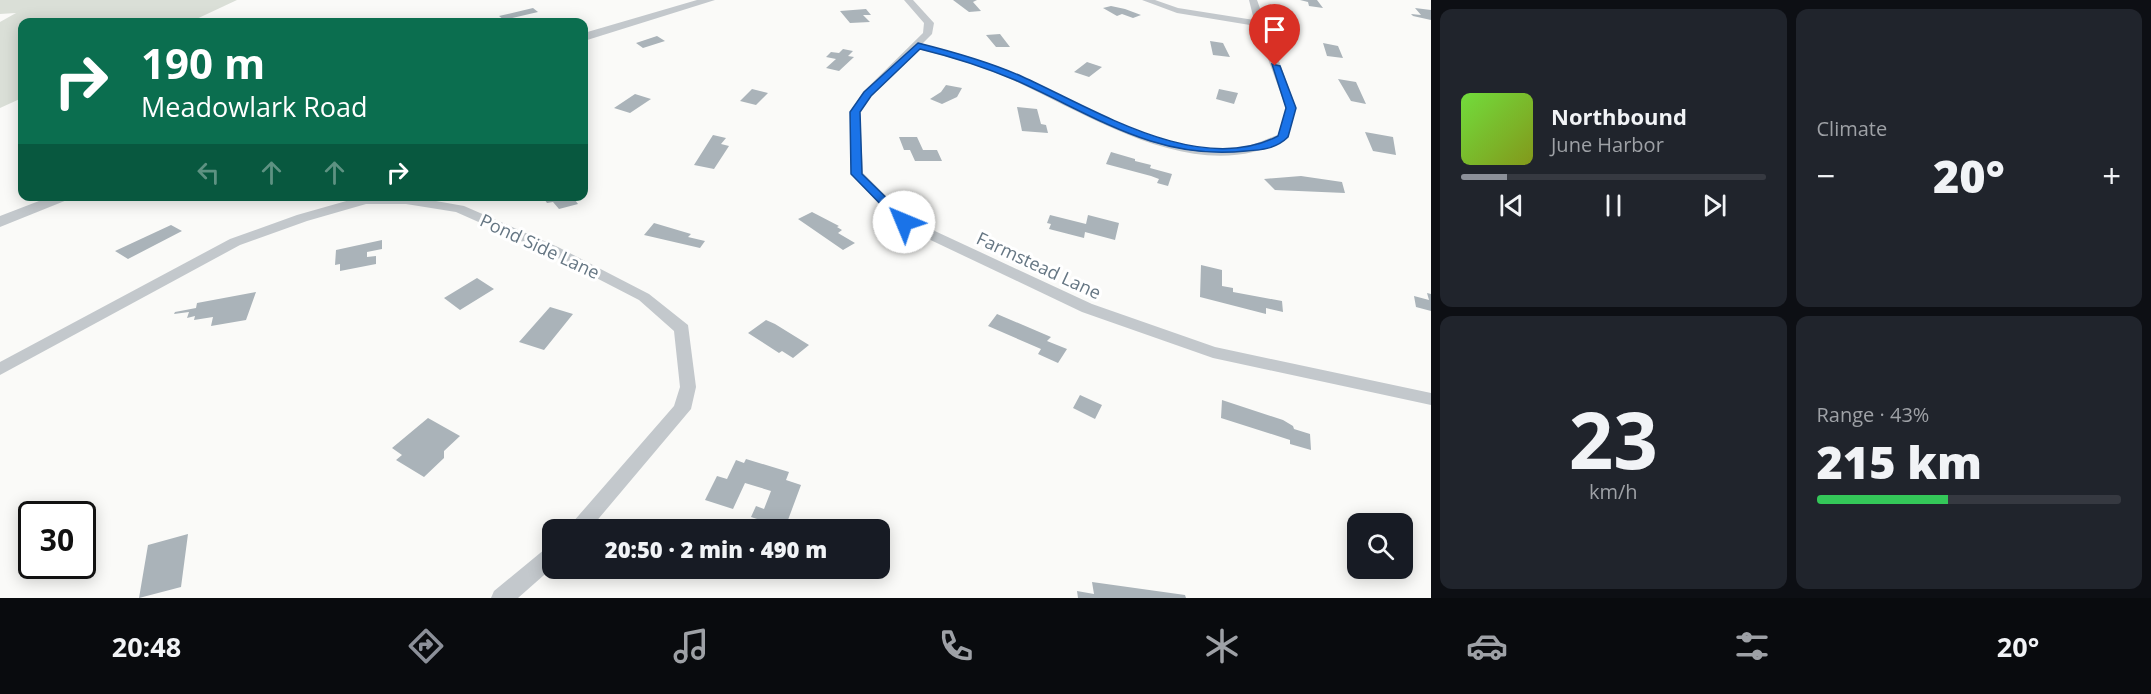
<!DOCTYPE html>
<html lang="en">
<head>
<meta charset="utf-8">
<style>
	body { margin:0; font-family:"Open Sans",sans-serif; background:#20242c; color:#f1f3f6; height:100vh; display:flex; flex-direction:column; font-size:22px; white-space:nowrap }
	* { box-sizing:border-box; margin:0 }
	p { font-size:20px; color:#9ea1a6 }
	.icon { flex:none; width:33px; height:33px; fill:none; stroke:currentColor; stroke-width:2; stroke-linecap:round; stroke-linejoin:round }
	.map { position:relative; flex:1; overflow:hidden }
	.panel { display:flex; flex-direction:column; gap:9px; padding:9px; background:#0d0f14; width:720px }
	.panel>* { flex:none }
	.hud { position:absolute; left:18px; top:18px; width:570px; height:183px; border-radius:12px; box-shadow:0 3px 15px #0003; background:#0b6e4f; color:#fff; overflow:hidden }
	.fabs { position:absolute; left:1347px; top:513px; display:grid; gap:12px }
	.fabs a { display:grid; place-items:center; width:66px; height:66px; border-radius:12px; background:#171b24; box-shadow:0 3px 15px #0003; font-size:30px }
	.speed { position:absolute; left:18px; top:501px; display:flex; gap:12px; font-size:30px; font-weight:700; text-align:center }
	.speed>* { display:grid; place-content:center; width:78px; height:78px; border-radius:50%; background:#171b24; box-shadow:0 3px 15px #0003; line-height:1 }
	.speed .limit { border:3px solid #111; border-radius:9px; background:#fff; color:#111 }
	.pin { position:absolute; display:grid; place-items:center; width:51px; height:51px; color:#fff; margin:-62px -26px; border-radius:50% 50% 50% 0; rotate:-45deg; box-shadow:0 0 6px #0007 }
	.pin .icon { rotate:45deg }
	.me { position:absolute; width:66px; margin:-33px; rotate:315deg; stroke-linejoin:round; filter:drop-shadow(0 0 4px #0008) }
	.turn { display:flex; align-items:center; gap:21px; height:126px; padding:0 24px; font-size:27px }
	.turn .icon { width:78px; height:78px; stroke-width:2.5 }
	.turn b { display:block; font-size:42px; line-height:51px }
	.lanes { display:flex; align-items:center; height:57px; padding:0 24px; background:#0003; justify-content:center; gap:30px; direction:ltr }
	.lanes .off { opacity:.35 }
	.big { font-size:45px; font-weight:800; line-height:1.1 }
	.panel .tile { flex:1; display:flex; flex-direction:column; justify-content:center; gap:9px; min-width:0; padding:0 21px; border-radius:12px; background:#20242c }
	.panel .dial { align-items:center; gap:0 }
	.dial b { font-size:78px; line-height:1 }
	.song { display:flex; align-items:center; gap:18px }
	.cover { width:72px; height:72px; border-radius:9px; background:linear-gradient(135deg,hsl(100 70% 55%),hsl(70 70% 35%)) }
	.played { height:6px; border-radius:3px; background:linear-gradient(90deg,#8c9099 15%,#363941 15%) }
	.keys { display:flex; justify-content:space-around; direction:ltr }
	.heat { display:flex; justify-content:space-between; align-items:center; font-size:33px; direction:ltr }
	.charge { height:9px; border-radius:4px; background:linear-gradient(90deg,#34c759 43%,#363941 0) }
	.panel .tiles { flex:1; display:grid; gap:9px; grid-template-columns:repeat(2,1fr) }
	.trip { position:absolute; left:542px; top:519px; width:348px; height:60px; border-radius:12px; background:#171b24; box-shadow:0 3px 15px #0003; font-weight:800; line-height:60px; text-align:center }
	.tabs { display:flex; height:96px; justify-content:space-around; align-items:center; background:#090b0e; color:#9ea1a6 }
	.tabs .icon { width:42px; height:42px }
	.tabs .active { color:#8c9099 }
	.tabs b { font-size:27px; color:#f1f3f6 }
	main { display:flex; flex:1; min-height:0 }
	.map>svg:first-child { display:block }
	.green { fill:#dadfd7 }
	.building { fill:#aab3b9 }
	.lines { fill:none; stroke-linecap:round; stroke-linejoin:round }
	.minor { fill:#c3c8cc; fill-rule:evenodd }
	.tertiary { fill:#c3c8cc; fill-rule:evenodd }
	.route { fill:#1a73e8; stroke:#114b97; stroke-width:1.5 }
	.labels { text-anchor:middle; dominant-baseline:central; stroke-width:6; stroke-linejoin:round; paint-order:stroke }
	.street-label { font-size:18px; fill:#657683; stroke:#fff }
</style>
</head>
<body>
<main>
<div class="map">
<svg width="1431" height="598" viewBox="0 0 1431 598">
	<rect width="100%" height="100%" fill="#fafaf8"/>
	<!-- green -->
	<path class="green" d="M0,0H237L190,22H22V98L0,108V22L16,13L0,14Z"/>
	<!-- building -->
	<path class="building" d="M953,0H977L973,2L981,11L969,12Z
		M1300,0H1317L1323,8L1309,6L1308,2Z
		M1111,6L1125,9L1141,15L1133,18L1122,14L1117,16L1103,8Z
		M533,8L538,12L504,20L499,16Z
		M1415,8L1431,10V20L1413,16L1411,14L1421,15Z
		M866,9L871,15H863L870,22L850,23L840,11Z
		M313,18L309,22H272L274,19Z
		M1000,34L1010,47H996L986,35Z
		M657,36L665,41L643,48L636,43Z
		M1210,41L1223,43L1230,57L1213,55Z
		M1323,43L1338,46L1343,58L1327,56Z
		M843,49L853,51L848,56L854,57L839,71L826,68L836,59L826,57L831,52L839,53Z
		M1087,62L1102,67L1089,77L1074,72Z
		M1338,79L1356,82L1366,104L1351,101Z
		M946,85L962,88L957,97L942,104L930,99L941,92Z
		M752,89L768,93L756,105L740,101Z
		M1219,89L1238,93L1234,104L1216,99Z
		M635,94L651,99L630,113L614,108Z
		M1017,107L1037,109L1041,124L1046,125L1048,133L1022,131Z
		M1365,132L1393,137L1396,155L1373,151Z
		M713,135L726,138L721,144L729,146L714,169L694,165Z
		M899,137H917L923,150H937L942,161H915L910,150H904Z
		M1111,152L1135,159V161L1151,165L1150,168L1172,174L1168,186L1157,183L1159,179L1151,176L1106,164Z
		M1301,176L1342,182L1345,193L1275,190L1264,179Z
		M542,196H572L578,204L559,209L553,202L547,203Z
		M812,212L839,226L837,227L842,230L838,233L855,243L843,250L798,219Z
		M1050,215L1086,224L1088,215L1119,223L1115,240L1085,232L1084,238L1049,229L1051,224L1047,223Z
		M654,223L691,234L688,237L705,241L700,248L644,235Z
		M171,225L182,231L128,259L115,251Z
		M382,240V249L367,252V257L376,256V264L340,271V264L335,265L336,250Z
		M1201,265L1222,270V286L1233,288V292L1282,301L1283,312L1266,308V314L1200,297Z
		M477,278L494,289L460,310L444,298Z
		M256,292L246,320L211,326L213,317L194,320L195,316L187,318L189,312L174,314L175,312L196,308L197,303Z
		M1427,293L1431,294V311L1416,307L1414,296L1429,300Z
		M550,307L573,314L544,350L519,342Z
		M997,314L1051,337L1047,341L1067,349L1058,363L1038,354L1041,349L988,326Z
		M766,320L775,324L809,345L793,358L782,351L779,353L748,333Z
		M1080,395L1102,405L1095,419L1073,408Z
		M1222,400L1283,420L1293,426L1294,429L1310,434L1311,450L1290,444V440L1221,418Z
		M428,418L460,436L444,451V458L424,477L396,460L402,455L392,448Z
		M746,459L789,472L786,480L801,485L785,528L751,517L756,506L764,509L771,491L745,483L733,509L705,500L717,476L727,479L736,460L744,463Z
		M188,534L181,587L139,598L148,545Z
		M1092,582L1185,595L1186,598H1078L1077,591L1094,594Z"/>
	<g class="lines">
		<!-- minor -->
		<path class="minor" d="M904,0H913L934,23L932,34L922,44C956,53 990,62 1023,77C1091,108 1168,160 1247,146C1258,144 1268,138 1278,135L1286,108L1256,26L1177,13L1142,0H1155L1178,8L1254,20L1249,0H1257L1296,108L1287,139C1276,144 1264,149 1253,152C1173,171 1083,112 1013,80C982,66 950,57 918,49L871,96L860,112L863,173L909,219L1092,304L1215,347L1431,393V405L1213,358L1082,312L899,225L851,174L850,112L863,92L923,33L924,23Z
			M364,196H408L464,206L558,247L649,294L688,325L696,387L691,409L589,530H566L674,406L680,387L674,331L639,300L548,253L456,212L406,204H366L307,221L240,245L0,375V362L230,239L297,215Z
			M552,547V568L518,598H491L494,591L545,549Z"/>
		<!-- tertiary -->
		<path class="tertiary" d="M697,0H715L584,41V33Z
			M52,196H77L0,227V216Z"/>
	</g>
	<!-- route -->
	<path class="route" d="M918,43C954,52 990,62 1023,77C1094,109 1200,177 1278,136L1286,108L1272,64L1280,66L1296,108L1288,137C1276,149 1261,150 1246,151C1156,161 1094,115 1015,80C984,67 953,57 920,49L871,96L860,112L862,174L908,219L910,222L904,225L900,224L851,174L850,112L864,92Z"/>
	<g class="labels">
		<!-- street labels -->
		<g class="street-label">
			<text transform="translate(540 246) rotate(25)">Pond Side Lane</text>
			<text transform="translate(1039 265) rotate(25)">Farmstead Lane</text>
		</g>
	</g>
</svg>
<div class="fabs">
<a><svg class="icon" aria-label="search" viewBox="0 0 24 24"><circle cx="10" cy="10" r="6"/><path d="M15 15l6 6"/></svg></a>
</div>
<div class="speed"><div class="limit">30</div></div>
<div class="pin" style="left:1275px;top:66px;background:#d93025"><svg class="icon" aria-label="arrive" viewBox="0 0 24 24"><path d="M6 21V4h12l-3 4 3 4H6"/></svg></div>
<svg class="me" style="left:904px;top:222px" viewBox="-20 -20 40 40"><circle r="19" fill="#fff"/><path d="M0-13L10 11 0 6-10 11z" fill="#1a73e8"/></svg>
<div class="trip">20:50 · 2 min · 490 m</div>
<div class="hud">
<div class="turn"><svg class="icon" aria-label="right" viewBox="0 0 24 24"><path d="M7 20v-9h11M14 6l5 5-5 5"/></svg><div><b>190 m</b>Meadowlark Road</div></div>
<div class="lanes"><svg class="icon off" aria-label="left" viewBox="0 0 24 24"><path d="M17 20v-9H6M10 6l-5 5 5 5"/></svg><svg class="icon off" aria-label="ahead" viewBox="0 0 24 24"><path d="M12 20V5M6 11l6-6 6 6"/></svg><svg class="icon off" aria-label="ahead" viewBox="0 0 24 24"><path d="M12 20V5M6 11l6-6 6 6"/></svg><svg class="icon" aria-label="right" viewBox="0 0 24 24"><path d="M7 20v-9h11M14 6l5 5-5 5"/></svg></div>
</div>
</div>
<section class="panel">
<div class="tiles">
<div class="tile">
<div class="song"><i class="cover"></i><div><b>Northbound</b><p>June Harbor</p></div></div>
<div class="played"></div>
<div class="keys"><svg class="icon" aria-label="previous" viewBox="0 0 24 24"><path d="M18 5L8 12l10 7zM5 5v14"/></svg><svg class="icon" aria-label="pause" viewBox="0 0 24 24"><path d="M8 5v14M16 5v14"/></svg><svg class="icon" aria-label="next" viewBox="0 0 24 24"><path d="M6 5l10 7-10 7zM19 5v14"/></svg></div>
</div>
<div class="tile"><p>Climate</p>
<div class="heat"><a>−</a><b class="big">20°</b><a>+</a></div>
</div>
<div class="tile dial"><b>23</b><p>km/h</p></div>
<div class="tile"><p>Range · 43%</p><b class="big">215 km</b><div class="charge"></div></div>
</div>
</section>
</main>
<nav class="tabs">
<b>20:48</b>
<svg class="icon active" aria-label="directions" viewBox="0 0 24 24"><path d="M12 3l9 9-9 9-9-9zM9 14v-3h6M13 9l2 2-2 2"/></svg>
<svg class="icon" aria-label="music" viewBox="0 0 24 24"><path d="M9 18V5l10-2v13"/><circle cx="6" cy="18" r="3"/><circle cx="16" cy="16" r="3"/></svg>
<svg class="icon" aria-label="phone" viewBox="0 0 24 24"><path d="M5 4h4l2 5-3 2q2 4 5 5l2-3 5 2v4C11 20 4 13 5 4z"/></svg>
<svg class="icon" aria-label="climate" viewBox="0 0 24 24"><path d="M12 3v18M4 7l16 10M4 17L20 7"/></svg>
<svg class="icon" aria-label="car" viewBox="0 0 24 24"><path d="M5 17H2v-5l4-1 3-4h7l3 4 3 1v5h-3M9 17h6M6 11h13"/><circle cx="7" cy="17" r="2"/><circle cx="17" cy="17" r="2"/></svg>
<svg class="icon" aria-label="filters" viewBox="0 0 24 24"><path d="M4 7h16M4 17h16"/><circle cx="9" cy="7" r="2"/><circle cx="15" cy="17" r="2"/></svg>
<b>20°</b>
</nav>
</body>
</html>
